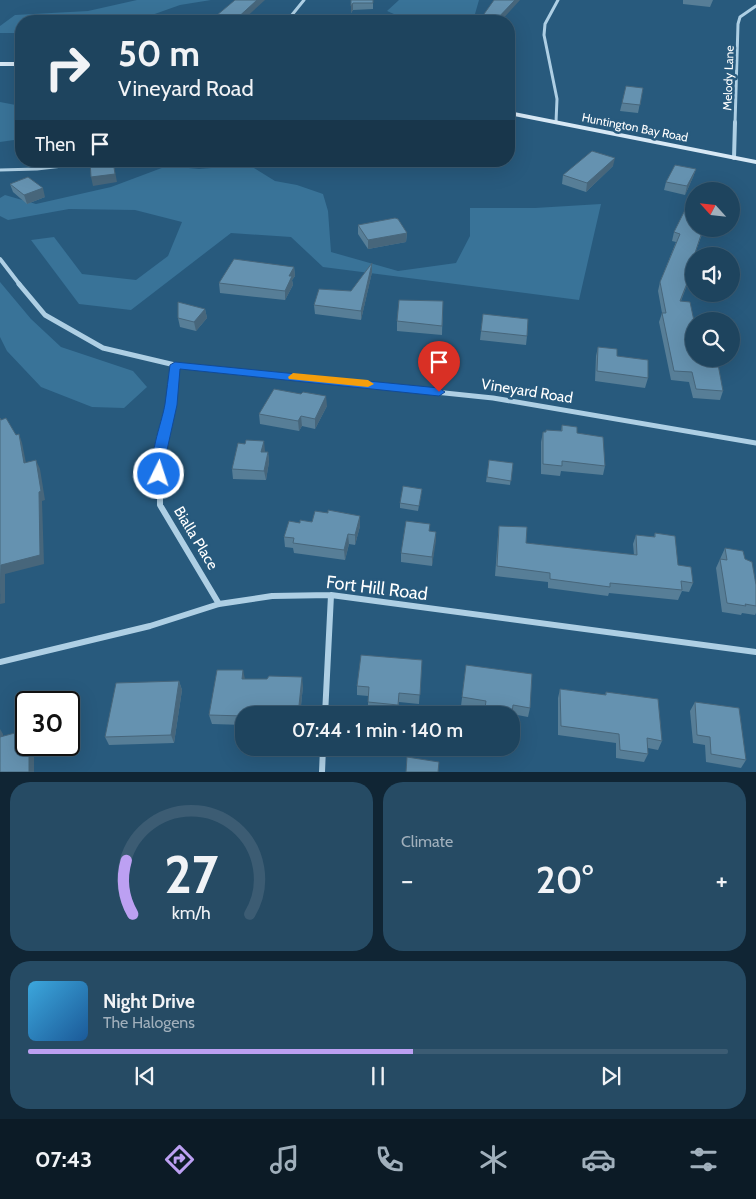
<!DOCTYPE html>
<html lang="en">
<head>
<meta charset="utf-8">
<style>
	body { margin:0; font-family:Cabin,sans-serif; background:#264b64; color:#f1f3f6; height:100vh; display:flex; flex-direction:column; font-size:19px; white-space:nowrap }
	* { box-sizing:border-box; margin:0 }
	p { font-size:16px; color:#a1b0bc }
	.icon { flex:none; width:28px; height:28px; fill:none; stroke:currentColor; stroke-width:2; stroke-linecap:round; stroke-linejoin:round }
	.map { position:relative; height:772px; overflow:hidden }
	.details { display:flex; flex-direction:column; gap:10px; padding:10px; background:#102534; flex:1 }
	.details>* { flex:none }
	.hud { position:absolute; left:15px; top:15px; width:500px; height:152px; border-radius:20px; box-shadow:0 5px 20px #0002,0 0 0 1px #3c5c73; background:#1e445e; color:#f1f3f6; overflow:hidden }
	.needle { width:32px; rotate:297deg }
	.controls { position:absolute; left:685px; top:182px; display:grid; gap:10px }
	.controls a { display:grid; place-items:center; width:55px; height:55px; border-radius:50%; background:#1e445e; box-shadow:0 5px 20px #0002,0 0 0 1px #3c5c73; font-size:25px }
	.speed { position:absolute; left:15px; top:691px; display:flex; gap:10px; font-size:25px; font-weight:700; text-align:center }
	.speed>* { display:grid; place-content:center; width:65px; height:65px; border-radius:50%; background:#1e445e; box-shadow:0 5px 20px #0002,0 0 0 1px #3c5c73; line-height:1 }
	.speed .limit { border:2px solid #111; border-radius:8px; background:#fff; color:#111 }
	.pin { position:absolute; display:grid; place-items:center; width:42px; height:42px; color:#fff; margin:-51px -21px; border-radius:50% 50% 50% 0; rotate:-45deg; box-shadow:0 0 5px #0007 }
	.pin .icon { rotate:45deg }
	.me { position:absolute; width:55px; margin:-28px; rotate:4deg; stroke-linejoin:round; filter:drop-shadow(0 0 4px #0008) }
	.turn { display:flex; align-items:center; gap:18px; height:105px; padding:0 20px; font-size:22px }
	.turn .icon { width:65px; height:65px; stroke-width:2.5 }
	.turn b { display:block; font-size:35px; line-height:42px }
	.then { display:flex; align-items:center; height:48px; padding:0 20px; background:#0003; gap:10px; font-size:19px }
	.big { font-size:38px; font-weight:600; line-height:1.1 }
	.details .card { flex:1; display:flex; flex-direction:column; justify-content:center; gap:8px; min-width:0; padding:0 18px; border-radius:20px; background:#264b64 }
	.details .dial { align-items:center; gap:0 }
	.dial svg { height:130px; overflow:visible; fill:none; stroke:#3c5c73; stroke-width:7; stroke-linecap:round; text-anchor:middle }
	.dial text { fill:#f1f3f6; stroke:none }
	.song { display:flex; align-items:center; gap:15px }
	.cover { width:60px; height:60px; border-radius:8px; background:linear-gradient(135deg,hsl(200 70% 55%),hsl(210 70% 35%)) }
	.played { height:5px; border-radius:2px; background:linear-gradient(90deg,#bca0f2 55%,#3c5c73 55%) }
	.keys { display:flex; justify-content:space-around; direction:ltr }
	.heat { display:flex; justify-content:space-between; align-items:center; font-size:28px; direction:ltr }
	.details .tiles { flex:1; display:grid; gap:10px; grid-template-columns:1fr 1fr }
	.card:last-child { grid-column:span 2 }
	.trip { position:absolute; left:235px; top:706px; width:285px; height:50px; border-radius:20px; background:#1e445e; box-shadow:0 5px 20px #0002,0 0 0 1px #3c5c73; font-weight:600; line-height:50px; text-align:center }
	.dock { display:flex; height:80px; justify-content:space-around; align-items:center; background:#0c1b26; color:#a1b0bc }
	.dock .icon { width:35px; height:35px }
	.dock .on { color:#bca0f2 }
	.dock b { font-size:22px; color:#f1f3f6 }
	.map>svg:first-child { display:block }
	.green { fill:#397398 }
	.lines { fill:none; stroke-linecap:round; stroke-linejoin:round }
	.lane { stroke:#aecfe4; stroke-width:3 }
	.street-far3 { stroke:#aecfe4; stroke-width:3 }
	.street-far2 { stroke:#aecfe4; stroke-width:4 }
	.street-far1 { stroke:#aecfe4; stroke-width:5 }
	.street { stroke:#aecfe4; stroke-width:6 }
	.secondary { fill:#d7e8f5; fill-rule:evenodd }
	.wall { fill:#577e97 }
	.shaded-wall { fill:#47667b }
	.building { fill:#6592b0; stroke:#47667b }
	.route { fill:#1a73e8; stroke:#114b97 }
	.slow { fill:#f59e0b }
	.labels { text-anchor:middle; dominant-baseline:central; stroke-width:5; stroke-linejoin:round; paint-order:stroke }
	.far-street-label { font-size:12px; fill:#fff; stroke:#285a7d }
	.street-label { font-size:15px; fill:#fff; stroke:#285a7d }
	.near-street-label { font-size:18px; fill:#fff; stroke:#285a7d }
</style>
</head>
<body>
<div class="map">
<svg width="756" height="772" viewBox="0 0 756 772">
	<rect width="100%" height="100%" fill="#285a7d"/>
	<!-- green -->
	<path class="green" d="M137,0H211L180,5L135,21H21V33H0V26L15,15L88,11Z
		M399,0H479L473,21H410L387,11Z
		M0,102L21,106V139L0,142Z
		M249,165L275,181L297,185L323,194L328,211L331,252L398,271L456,263L470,236V208H535L601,204L579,300L323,267L291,237L231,233L131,310L79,304L31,240L54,237L82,274L136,280L168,256L182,222L135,210L69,209L8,220L0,216V198L5,195L36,204L111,187L167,166L199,169Z
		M0,282L31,319L61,347L133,371L147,387L124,408L92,407L41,387L7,351L0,337Z"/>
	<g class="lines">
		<!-- lane -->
		<path class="lane" d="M0,170L37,169L80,164L89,165"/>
		<!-- street-far3 -->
		<path class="street-far3" d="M287,21L304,0
			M556,122L557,99L544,35L545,24L558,0
			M735,124L738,24L740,17L756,6"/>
		<!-- street-far2 -->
		<path class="street-far2" d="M734,158L735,122
			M0,259L20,285"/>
		<!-- street-far1 -->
		<path class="street-far1" d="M19,284L45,315L103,348L175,365L493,398L756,443
			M160,496L159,459L171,405L175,365"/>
		<!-- street -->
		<path class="street" d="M160,495V505L219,604
			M0,662L150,626L219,604L272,596L331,595L756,652
			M325,715L331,595
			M322,772L323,748"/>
		<!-- secondary -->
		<path class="secondary" d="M0,62H21V66H0Z
			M509,111L756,160V164L509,115Z"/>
	</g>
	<!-- wall -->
	<path class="wall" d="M351,0H373V9L353,10L351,13Z
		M683,0H713L710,7L683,4Z
		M643,88L638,113L620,111L622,103Z
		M613,166L586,192L562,184L563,175Z
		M696,169L693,177L685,195L664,190L666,182Z
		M10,184L45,197L27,204L13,192Z
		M358,225L407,233L406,242L368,249L358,234Z
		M694,229H704L694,256L690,277L681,301L694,359L723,391L720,400L693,398L689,382L671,380L659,322L662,313L658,291L660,282L676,242L672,241L674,232Z
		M294,267L295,276L292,280L293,285L285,300L220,293L219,283Z
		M372,272L361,320L315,314L314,305L351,291Z
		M443,301L442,335L397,331V321Z
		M205,309L207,318L196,331L180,327L178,318Z
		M483,314L527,336L526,345L480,340Z
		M598,347L617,356L648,378L645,388L595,381L596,356Z
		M327,406L315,429L302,426L299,431L260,424L259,414Z
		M562,425L577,433L605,466L603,475L561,471L560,476L541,474V442L543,432L561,431Z
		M265,451V452H268L269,462L266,480L233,479L232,469Z
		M489,460L513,463L510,485L486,482Z
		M422,489L418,511L400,508V503Z
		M360,516V526L355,545L349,544L345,560L294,553L293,548L285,547L284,537L300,523Z
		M499,526L526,543L634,555L633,544L636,535L654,537L655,533L678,565L693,583L689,592L682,591L678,600L609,593L608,596L548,588V582L495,576L498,535Z
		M429,531L436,532L432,566L401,562V553Z
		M725,548L745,559L756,585V613L755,615L742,613L741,615L722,612L716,568Z
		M422,660L419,704L399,702L397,714L368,711V696L357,695V686Z
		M466,665L530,708L528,717L512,714L511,715H484L485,710L461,706Z
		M179,681L182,690L174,743L109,745L105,737Z
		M303,686L300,715H244V725L212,724L209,715Z
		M560,689L605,695L606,692L662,741L658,750L648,748V754L644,762L616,758V743L558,735V698Z
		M695,702L746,760L741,768L706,762L705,745L693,743L690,711Z"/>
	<!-- shaded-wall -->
	<path class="shaded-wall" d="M257,0H265L242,21H234Z
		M515,0H520L501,21H495Z
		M353,3V10L351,13V6Z
		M615,158L613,166L586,192L587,183Z
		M113,161L117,182L93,186L91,177Z
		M696,169L693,177L685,195L687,186Z
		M43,188L45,197L27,204L24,195Z
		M407,233L406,242L368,249V240Z
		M372,263V272L361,320V311Z
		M294,267L295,276L292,280L293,285L285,300V291L289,276Z
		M693,268L690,277L677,310L680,301Z
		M205,309L207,318L196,331L194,322Z
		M326,396L327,406L315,429V419Z
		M301,416L302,426L299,431L298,421Z
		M19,434L22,443L28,473L24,463Z
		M264,441L265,451L263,461L261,452Z
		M268,452L269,462L266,480L264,471Z
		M36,460L40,469L45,500L42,501L44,564L5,574V603L0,604L1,565Z
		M360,516V526L355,545V535Z
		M436,532V541L432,566V557Z
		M348,534L349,544L345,560L344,550Z
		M243,670L245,679H242Z
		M302,677L303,686L300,715H298Z
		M179,681L182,690L174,743L171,735Z
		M0,729L3,734V746L0,742Z
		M29,745H34V772H29Z"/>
	<!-- building -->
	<path class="building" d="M235,0H257L234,21H210Z
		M351,0H373V3H353L351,6Z
		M494,0H515L495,21H479Z
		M327,18L345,19L344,21H324Z
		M626,86L643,88L640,105L622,103Z
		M592,151L615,158L587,183L563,175Z
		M90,161H113L115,174L91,177Z
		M675,165L696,169L687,186L666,182Z
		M28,177L43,188L24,195L10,184Z
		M685,210L694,212V229H703L694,256V264L693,268L680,301L690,302L694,321V359H717L723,391L696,389L692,372L674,371L662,313H666L660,282L680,234L674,232Z
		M395,218L398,219L407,233L368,240L358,225Z
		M234,259L294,267L289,276H292L285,291L219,283Z
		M372,263L361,311L314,305L319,289L351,291Z
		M399,300L443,301L442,326L397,321Z
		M178,302L205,309L194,322L178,318Z
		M483,314L528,319L527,336L481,331Z
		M598,347L617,349V356L648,360V378L597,371Z
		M274,389L301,394L303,392L326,396L315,419L301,416L298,421L259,414Z
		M0,418L1,420L6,418L16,435L19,434L24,463L36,460L41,491L39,492L40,555L1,565L0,594Z
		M562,425L577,427V433L603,437L605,466L562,461V466L543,464V432H546V430L562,431Z
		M246,440L264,441L261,452H268L264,471L232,469L238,443L245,444Z
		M489,460L513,463L511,481L487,477Z
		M403,486L422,489L419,506L400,503Z
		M328,510L360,516L355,535L348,534L344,550L293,543L294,538L284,537L289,521L300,523V520L312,522L315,511L328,513Z
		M406,521L430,524L429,531L436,532L432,557L401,553Z
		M499,526L527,527L526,543L637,555L636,535L655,537V533L675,536L678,565L691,567L693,583L681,581L682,590L610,583V587L550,579V573L497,566Z
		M725,548L743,551L745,559L752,562L756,585V606L745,604L746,606L727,603L720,559L727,560Z
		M361,655L422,660L420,695L399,693L398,705L368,702L369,687L357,686Z
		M466,665L532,674L530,708L513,705L511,721V715H484L486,701L462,697Z
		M217,670H243L242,679H267L269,676L302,677L298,715H244V716L209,715Z
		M179,681L171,735L105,737L116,683Z
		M560,689L606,695V692L658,699L662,741L647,738L648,754L620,750L619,734L561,726Z
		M695,702L739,708L746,760L711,754L710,737L697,735Z
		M26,730V745H29V772H0V737Z
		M407,757L439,762L438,772H406Z"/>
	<!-- route -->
	<path class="route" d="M175,362L439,388L445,392L439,396L180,369L177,405L165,459V474L164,478H155C146,461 162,423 165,404C167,391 168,378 170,365Z"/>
	<!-- slow -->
	<path class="slow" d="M293,373L368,380L374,384L368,387L289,379L288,377Z"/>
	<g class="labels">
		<!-- far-street labels -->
		<g class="far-street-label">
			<text transform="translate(728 78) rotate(-88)">Melody Lane</text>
			<text transform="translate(635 127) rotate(11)">Huntington Bay Road</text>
		</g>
		<!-- street labels -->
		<g class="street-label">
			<text transform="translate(527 391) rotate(9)">Vineyard Road</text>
			<text transform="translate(196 538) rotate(59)">Bialla Place</text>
		</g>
		<!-- near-street labels -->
		<g class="near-street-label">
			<text transform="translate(377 588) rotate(7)">Fort Hill Road</text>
		</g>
	</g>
</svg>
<div class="controls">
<a><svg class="needle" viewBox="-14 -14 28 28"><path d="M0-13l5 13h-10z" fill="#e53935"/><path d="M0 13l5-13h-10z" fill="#a1b0bc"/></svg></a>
<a><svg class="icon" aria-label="sound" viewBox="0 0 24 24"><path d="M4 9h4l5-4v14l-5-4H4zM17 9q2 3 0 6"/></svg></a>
<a><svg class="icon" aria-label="search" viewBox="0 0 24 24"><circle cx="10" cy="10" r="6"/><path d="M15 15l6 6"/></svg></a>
</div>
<div class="speed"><div class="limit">30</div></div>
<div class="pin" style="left:439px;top:392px;background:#d93025"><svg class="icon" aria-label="arrive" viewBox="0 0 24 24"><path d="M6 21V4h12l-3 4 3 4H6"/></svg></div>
<svg class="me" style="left:159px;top:474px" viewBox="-20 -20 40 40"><circle r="17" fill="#1a73e8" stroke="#fff" stroke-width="3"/><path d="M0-11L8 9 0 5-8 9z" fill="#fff"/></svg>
<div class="trip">07:44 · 1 min · 140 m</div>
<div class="hud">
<div class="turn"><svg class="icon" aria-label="right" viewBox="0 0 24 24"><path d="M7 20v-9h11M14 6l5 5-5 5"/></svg><div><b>50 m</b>Vineyard Road</div></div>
<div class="then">Then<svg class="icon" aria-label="arrive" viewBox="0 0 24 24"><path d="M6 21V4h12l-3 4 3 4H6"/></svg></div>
</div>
</div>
<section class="details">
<div class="tiles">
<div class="card dial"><svg viewBox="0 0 100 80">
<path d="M14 69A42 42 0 1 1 86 69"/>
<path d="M14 69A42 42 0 0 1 10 36" stroke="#bca0f2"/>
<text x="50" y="56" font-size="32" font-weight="700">27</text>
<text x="50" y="72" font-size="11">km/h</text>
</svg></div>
<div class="card"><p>Climate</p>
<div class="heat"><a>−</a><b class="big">20°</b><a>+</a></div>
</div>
<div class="card">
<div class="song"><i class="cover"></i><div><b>Night Drive</b><p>The Halogens</p></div></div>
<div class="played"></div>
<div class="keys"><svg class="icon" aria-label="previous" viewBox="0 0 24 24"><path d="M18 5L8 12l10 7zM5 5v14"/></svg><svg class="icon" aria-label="pause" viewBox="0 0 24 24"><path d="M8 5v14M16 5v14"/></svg><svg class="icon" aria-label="next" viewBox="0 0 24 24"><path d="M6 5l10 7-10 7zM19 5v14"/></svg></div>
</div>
</div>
</section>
<nav class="dock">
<b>07:43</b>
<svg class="icon on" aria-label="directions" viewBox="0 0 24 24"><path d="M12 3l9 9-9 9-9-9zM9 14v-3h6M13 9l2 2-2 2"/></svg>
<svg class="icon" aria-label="music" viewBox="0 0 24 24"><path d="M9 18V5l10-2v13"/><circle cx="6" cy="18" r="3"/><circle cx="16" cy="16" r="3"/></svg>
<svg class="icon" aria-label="phone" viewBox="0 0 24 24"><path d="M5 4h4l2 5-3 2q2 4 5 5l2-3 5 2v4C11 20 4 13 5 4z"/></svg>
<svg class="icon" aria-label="climate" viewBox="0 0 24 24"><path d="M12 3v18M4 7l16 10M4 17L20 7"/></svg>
<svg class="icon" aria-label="car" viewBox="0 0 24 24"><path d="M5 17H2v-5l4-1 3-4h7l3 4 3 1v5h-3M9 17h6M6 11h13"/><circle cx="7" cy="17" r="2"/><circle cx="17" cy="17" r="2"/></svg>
<svg class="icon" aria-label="filters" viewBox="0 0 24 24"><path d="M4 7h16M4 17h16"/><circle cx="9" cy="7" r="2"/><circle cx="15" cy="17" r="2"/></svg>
</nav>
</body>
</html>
